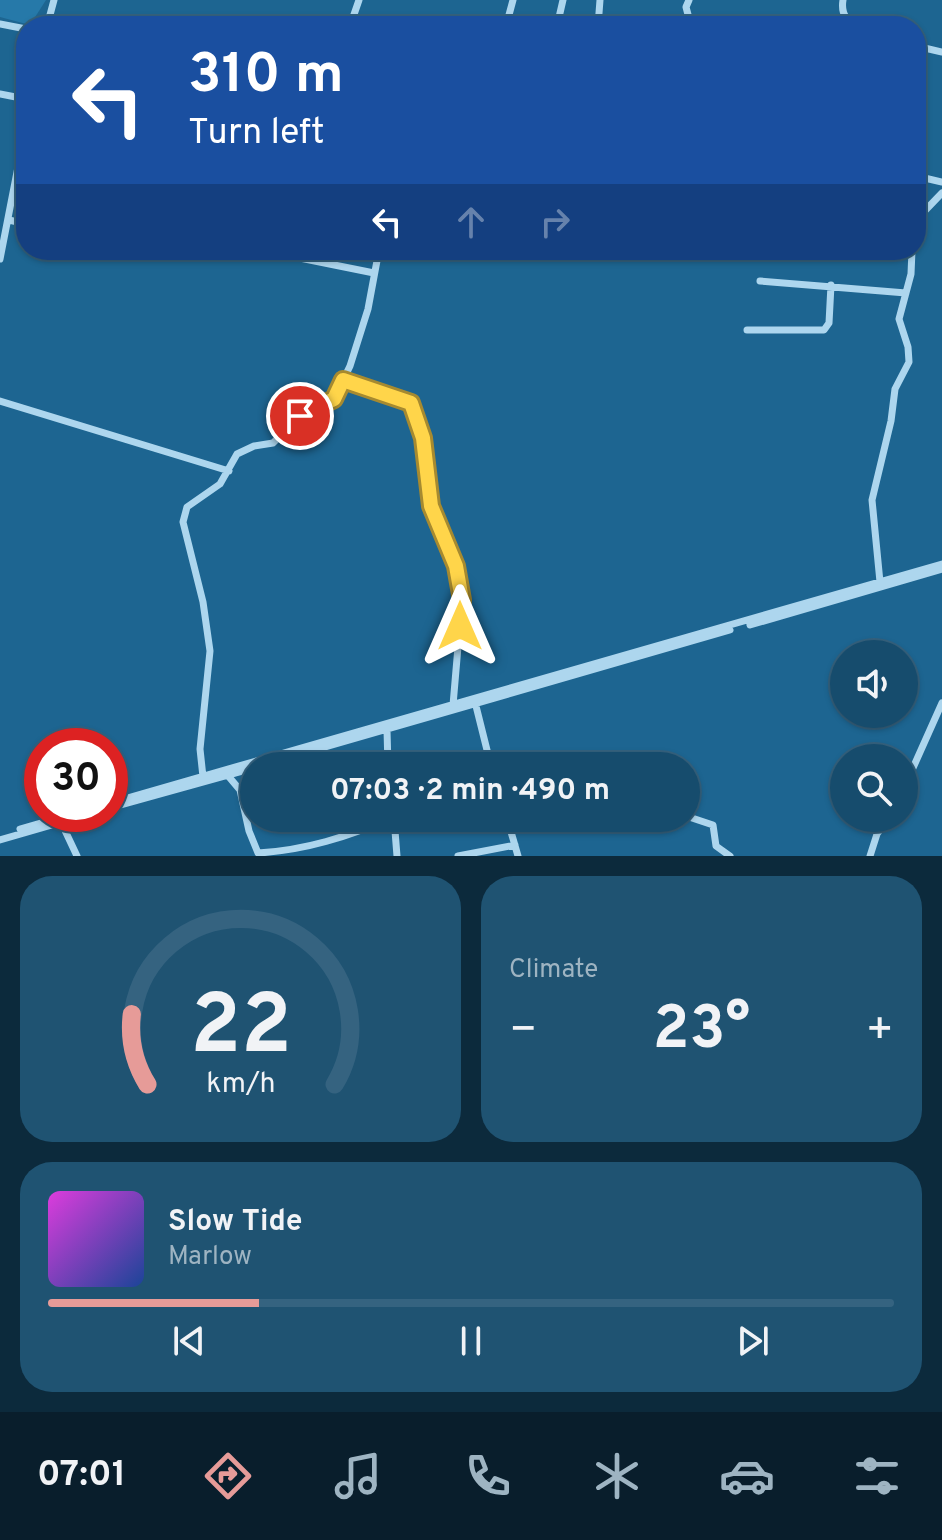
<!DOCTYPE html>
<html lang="en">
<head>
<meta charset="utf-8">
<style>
	body { margin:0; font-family:Overpass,sans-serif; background:#1f5372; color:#f1f3f6; height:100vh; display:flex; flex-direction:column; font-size:30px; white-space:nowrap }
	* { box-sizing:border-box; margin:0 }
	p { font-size:26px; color:#9eb4c2 }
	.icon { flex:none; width:44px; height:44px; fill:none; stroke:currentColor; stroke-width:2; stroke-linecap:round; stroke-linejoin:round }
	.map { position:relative; height:856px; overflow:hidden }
	.side { display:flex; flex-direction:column; gap:20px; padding:20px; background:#0c2a3c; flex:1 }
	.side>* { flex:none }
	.hud { position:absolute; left:16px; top:16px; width:910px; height:244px; border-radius:32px; box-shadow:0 2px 6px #0004,0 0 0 2px #356380; background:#1a4fa0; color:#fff; overflow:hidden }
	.fabs { position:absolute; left:830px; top:640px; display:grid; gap:16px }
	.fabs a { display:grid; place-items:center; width:88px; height:88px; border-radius:50%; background:#164c6d; box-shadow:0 2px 6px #0004,0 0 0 2px #356380; font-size:40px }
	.speed { position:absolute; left:24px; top:728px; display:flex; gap:16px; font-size:40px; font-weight:700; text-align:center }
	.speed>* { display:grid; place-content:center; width:104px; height:104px; border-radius:50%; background:#164c6d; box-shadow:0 2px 6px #0004,0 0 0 2px #356380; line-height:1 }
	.speed .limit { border:12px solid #d22; background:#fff; color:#111 }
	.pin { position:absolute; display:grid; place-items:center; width:68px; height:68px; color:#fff; margin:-34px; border:4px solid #fff; border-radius:50%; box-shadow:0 2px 8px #0007 }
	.me { position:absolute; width:88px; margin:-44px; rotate:0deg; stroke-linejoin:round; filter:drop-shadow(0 0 6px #0008) }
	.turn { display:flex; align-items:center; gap:28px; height:168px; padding:0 40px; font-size:36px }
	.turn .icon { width:104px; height:104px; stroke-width:2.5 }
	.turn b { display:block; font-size:56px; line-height:68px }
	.lanes { display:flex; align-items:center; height:76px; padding:0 40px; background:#0003; justify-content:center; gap:40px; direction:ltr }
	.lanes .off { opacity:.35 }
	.big { font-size:60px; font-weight:700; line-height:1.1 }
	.side .card { flex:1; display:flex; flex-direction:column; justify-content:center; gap:12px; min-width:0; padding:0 28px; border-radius:32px; background:#1f5372 }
	.side .dial { align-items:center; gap:0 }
	.dial svg { height:208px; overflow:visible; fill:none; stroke:#356380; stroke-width:7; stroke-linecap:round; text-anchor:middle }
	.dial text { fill:#f1f3f6; stroke:none }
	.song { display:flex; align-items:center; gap:24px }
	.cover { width:96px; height:96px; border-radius:12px; background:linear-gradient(135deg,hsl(300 70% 55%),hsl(220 70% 35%)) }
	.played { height:8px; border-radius:4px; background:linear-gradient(90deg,#e69b98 25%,#356380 25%) }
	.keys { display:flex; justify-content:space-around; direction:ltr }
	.heat { display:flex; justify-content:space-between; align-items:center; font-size:44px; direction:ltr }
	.side .tiles { flex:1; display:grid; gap:20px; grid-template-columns:1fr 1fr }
	.card:last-child { grid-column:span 2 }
	.trip { position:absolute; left:240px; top:752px; width:460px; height:80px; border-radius:40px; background:#164c6d; box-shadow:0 2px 6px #0004,0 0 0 2px #356380; font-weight:700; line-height:80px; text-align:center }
	.dock { display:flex; height:128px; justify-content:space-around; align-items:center; background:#091e2c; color:#9eb4c2 }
	.dock .icon { width:56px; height:56px }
	.dock .on { color:#e69b98 }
	.dock b { font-size:36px; color:#f1f3f6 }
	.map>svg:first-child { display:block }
	.green { fill:#2679a9 }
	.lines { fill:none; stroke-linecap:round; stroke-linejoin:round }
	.minor { stroke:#add6ee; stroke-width:7 }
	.route-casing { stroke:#a68a30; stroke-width:20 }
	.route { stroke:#ffd54a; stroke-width:14 }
</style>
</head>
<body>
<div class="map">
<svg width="942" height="856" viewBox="0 0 942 856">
	<rect width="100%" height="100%" fill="#1d6591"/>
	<!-- green -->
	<path class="green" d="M0,0H46L30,25L0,17Z"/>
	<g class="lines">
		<!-- minor -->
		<path class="minor" d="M689,0L686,7L691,26
			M843,0C841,12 845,21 857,26
			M0,24L26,29
			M47,26L54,0
			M350,26L359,0
			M506,26L513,0
			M557,26L563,0
			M598,26L600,0
			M916,46L942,52
			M0,94L26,99
			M916,176L942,182
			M9,220L26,224
			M916,220L942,193
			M260,250L374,273
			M0,259L26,126
			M760,281L906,293
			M747,330H824L829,323L831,285
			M343,380L411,403L423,438L431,506L456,566L462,600L453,705
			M0,401L229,471
			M880,582L872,500L891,421L895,389L909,362L908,347L899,319L911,274L912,250
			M750,625L942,569
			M475,702L491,766
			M387,730L388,766
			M259,766L730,630
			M224,771L240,790L249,831L258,853C306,850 347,837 391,818
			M203,777L200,749L210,651L203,602L183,522L187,507L220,484L237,454L254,446L273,443L300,416L334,399L350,366L368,309L379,250
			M904,788L942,703
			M110,803L942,564
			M110,808L254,768
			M686,816L713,825L716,846L730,856
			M394,818L397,856
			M507,818L518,856
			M61,822L77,856
			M20,829L72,814
			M0,840L90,814
			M458,856L515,845
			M870,856L877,834L889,818"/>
	</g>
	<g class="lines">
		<!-- route casing -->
		<g class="route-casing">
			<path id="route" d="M300,416L334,399L343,380L411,403L423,438L431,506L456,566L462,600L460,626"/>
		</g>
		<!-- route -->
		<use href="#route" class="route"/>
	</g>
</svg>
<div class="fabs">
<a><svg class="icon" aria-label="sound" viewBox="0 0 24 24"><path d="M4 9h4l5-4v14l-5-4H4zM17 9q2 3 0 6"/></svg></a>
<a><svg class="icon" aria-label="search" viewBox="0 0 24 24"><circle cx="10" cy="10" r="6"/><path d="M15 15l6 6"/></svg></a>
</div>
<div class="speed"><div class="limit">30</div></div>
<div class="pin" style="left:300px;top:416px;background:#d93025"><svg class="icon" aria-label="arrive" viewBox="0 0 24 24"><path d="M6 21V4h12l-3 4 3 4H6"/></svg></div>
<svg class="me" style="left:460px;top:626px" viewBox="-20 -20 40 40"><path d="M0-17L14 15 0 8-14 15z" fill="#ffd54a" stroke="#fff" stroke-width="4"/></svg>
<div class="trip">07:03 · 2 min · 490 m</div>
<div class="hud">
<div class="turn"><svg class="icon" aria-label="left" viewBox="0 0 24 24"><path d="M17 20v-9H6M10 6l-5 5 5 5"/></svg><div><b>310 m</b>Turn left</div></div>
<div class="lanes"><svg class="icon" aria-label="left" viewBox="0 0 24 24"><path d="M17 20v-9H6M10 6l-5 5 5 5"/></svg><svg class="icon off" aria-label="ahead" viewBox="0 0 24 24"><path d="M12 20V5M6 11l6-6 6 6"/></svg><svg class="icon off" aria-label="right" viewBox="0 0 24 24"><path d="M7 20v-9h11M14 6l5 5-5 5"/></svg></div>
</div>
</div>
<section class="side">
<div class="tiles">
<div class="card dial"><svg viewBox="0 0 100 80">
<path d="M14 69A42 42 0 1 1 86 69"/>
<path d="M14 69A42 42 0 0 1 8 42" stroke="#e69b98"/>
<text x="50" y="56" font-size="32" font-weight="700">22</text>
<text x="50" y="72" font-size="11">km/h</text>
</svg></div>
<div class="card"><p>Climate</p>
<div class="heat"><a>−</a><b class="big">23°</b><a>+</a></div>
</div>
<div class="card">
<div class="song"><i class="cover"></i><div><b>Slow Tide</b><p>Marlow</p></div></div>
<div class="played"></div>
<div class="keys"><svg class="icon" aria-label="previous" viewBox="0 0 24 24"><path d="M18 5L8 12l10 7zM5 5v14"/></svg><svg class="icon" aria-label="pause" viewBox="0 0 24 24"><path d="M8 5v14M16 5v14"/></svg><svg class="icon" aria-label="next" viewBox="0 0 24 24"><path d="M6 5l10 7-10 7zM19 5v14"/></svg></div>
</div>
</div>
</section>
<nav class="dock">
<b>07:01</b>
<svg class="icon on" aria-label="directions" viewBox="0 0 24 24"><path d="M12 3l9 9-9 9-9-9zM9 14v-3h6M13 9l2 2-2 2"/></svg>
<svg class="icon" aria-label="music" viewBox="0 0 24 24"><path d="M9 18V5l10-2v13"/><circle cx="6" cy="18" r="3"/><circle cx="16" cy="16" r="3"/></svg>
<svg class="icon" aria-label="phone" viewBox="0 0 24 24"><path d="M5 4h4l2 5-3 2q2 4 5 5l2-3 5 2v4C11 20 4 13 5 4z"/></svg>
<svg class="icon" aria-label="climate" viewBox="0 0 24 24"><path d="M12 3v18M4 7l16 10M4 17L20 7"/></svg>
<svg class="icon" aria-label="car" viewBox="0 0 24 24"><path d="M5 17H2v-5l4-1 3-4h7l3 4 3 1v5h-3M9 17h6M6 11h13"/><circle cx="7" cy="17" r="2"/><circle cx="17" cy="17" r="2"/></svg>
<svg class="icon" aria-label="filters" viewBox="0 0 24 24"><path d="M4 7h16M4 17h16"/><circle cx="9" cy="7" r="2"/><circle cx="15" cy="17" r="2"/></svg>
</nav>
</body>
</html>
